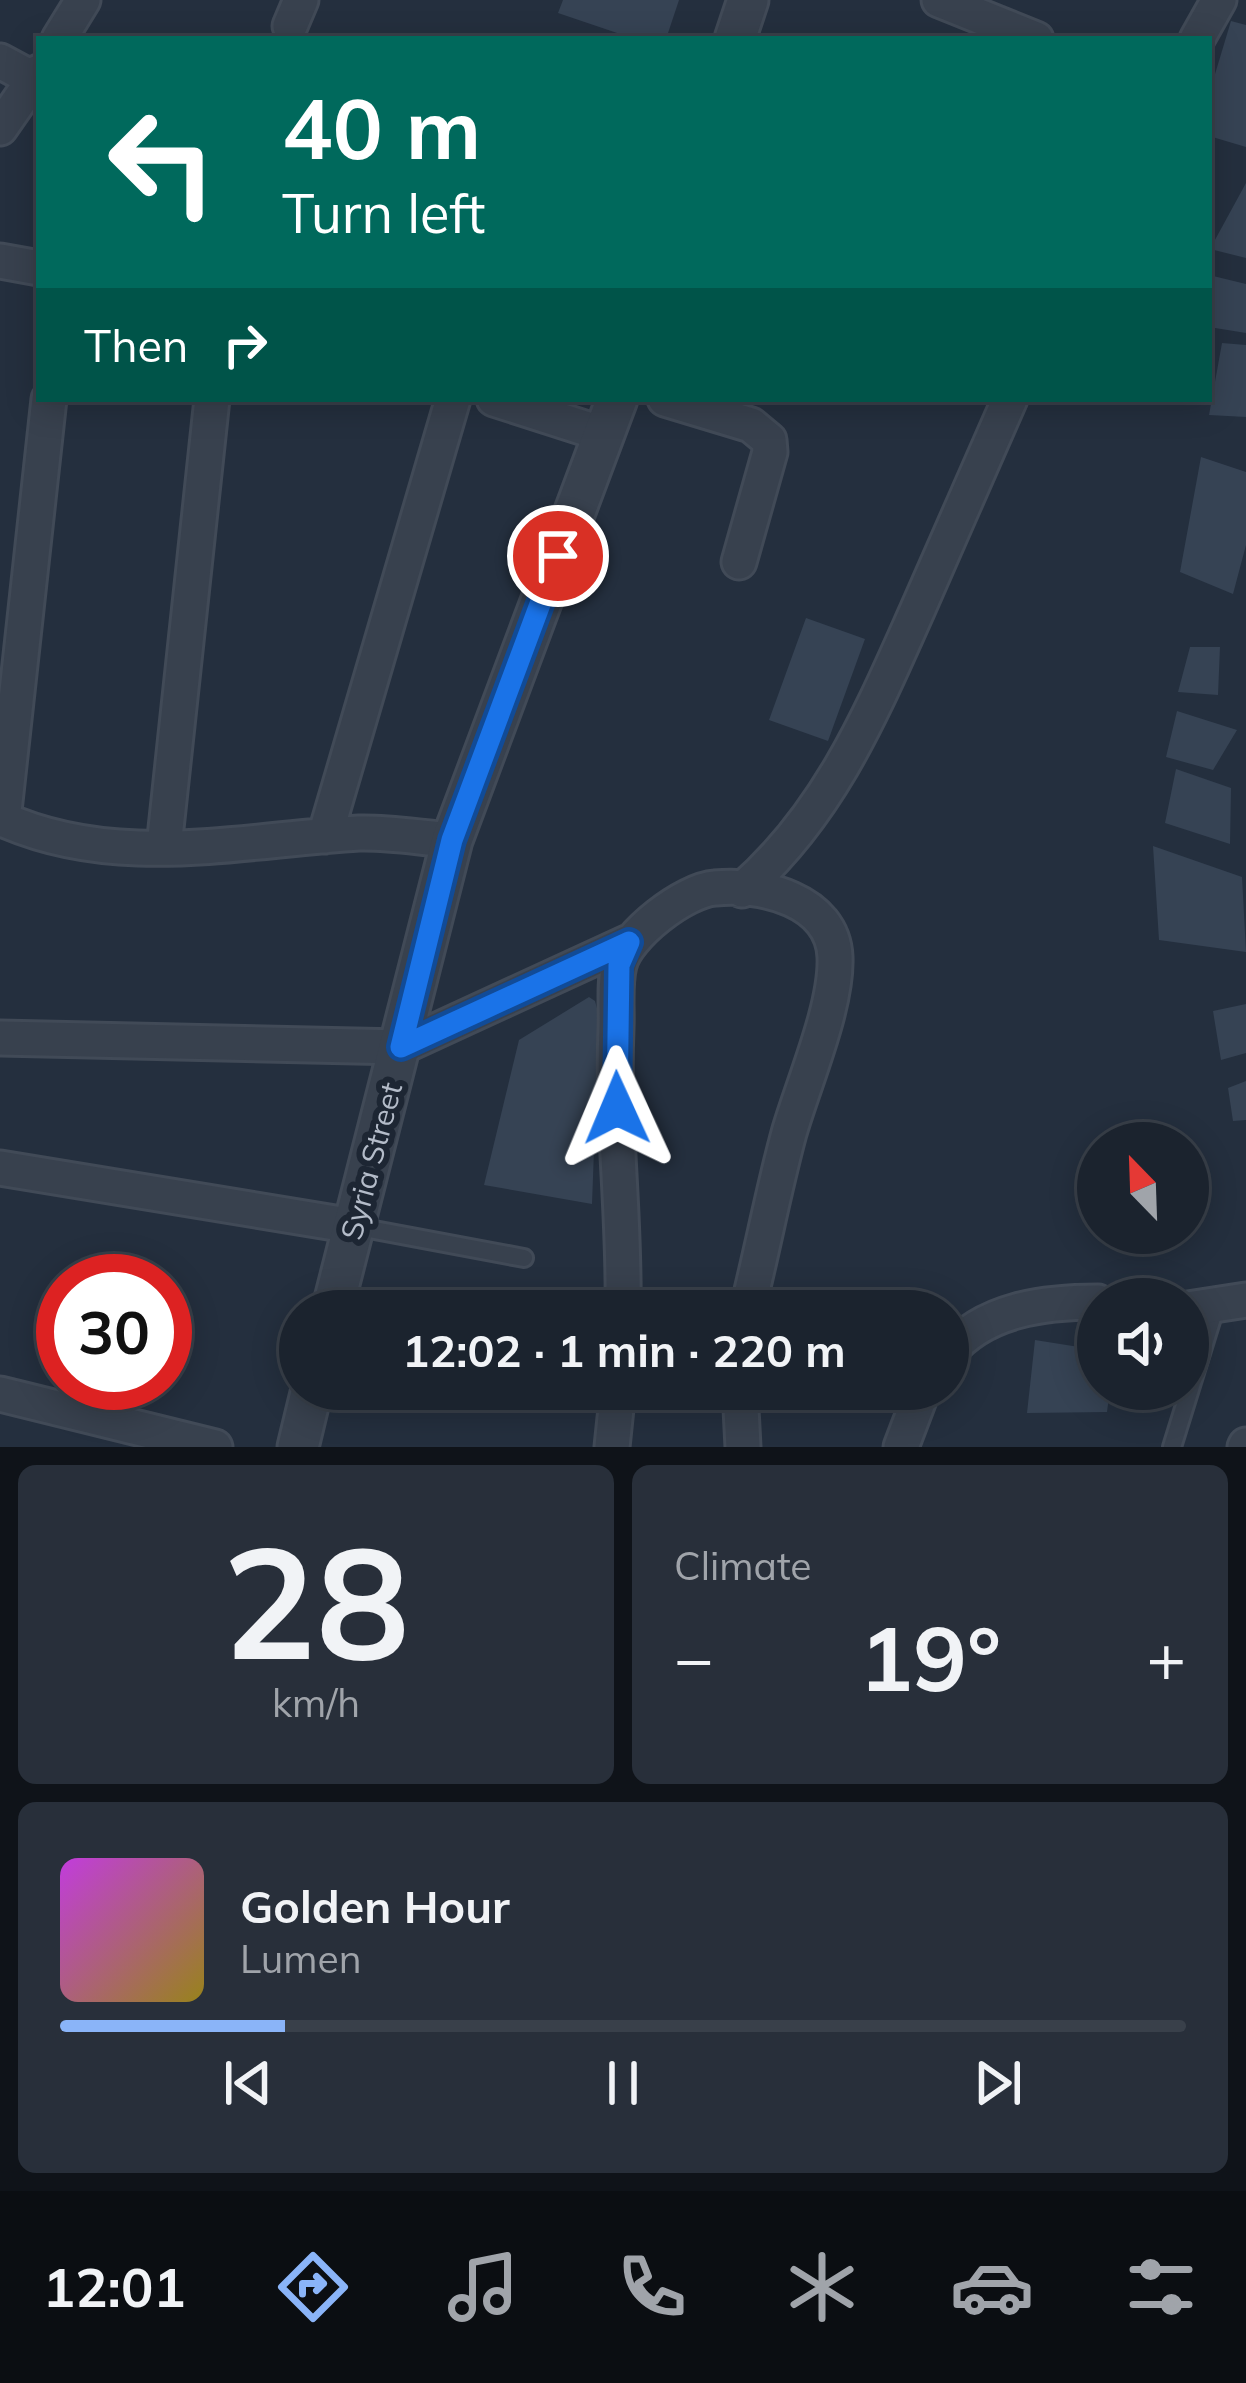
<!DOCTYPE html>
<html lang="en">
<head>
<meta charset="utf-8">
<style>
	body { margin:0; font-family:Mulish,sans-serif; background:#282f3a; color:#f1f3f6; height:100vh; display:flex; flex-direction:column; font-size:45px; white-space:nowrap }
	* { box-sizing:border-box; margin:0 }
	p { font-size:39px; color:#a0a4aa }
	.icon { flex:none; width:66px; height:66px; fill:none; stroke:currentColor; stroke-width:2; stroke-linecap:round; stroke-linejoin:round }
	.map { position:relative; height:1447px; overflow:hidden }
	.side { display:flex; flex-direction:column; gap:18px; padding:18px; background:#0f1319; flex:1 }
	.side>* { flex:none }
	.hud { position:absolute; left:36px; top:36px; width:1176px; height:366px; border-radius:0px; box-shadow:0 6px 30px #0003,0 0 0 3px #39404a; background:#00695c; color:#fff; overflow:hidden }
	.needle { width:78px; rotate:337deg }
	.buttons { position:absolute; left:1077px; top:1122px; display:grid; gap:24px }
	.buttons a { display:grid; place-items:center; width:132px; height:132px; border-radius:50%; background:#1b232e; box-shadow:0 6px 30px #0003,0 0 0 3px #39404a; font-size:60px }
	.speed { position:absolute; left:36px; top:1254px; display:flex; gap:24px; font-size:60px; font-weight:700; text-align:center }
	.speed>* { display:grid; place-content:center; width:156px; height:156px; border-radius:50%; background:#1b232e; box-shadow:0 6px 30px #0003,0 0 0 3px #39404a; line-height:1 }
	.speed .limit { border:18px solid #d22; background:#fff; color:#111 }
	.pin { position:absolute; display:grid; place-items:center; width:102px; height:102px; color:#fff; margin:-51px; border:6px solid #fff; border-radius:50%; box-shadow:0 3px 12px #0007 }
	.me { position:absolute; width:132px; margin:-66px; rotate:359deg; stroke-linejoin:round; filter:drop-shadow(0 0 9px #0008) }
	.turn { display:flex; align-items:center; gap:42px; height:252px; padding:0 48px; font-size:54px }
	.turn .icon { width:156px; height:156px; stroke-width:2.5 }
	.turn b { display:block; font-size:84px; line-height:102px }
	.then { display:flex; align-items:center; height:114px; padding:0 48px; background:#0003; gap:24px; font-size:45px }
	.big { font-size:90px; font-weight:700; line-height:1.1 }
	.side .card { flex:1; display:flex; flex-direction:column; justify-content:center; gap:18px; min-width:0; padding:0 42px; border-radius:18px; background:#282f3a }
	.side .dial { align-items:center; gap:0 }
	.dial b { font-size:156px; line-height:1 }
	.song { display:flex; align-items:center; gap:36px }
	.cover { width:144px; height:144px; border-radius:18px; background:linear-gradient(135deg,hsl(290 70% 55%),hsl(50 70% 35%)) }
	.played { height:12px; border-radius:6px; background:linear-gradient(90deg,#8ab4f8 20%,#39404a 20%) }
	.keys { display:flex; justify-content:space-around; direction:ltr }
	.heat { display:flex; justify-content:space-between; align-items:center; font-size:66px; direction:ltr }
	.side .tiles { flex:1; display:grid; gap:18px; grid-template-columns:1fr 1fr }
	.card:last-child { grid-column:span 2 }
	.trip { position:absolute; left:279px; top:1290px; width:690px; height:120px; border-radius:60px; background:#1b232e; box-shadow:0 6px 30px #0003,0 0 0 3px #39404a; font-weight:700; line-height:120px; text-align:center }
	.dock { display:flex; height:192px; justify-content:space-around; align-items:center; background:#0b0e12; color:#a0a4aa }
	.dock .icon { width:84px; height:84px }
	.dock .current { color:#8ab4f8 }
	.dock b { font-size:54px; color:#f1f3f6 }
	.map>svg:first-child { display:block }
	.building { fill:#364354 }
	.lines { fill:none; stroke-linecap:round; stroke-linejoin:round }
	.service-casing { stroke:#414a57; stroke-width:22 }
	.minor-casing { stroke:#414a57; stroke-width:39 }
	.tertiary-casing { stroke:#414a57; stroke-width:45 }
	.service { stroke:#38414e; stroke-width:16 }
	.minor { stroke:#38414e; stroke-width:33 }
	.tertiary { stroke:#38414e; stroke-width:39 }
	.route-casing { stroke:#114b97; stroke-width:30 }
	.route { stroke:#1a73e8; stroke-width:21 }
	.labels { text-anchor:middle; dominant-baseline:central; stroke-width:12; stroke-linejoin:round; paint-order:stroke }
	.street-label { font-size:30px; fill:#b4bcc9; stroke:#1d2633 }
</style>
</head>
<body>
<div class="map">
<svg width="1246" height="1447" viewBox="0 0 1246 1447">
	<rect width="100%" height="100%" fill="#242f3e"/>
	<!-- building -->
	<path class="building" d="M563,0H679L666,39H622L623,35L558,13Z
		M1231,21L1246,25V147L1209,136V94Z
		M1246,183V258L1210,249Z
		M1209,275L1246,284V333L1209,327Z
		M1222,343L1246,345V417L1209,415Z
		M1201,457L1246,472V545L1233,594L1180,572Z
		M806,618L865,639L828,741L769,720Z
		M1190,647H1220L1218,695L1178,692Z
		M1177,711L1237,730L1213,770L1166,757Z
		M1176,769L1231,788L1230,844L1165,823Z
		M1153,846L1242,877L1246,952L1159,940Z
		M589,997L595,1001L599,1016L592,1204L484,1185L519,1040Z
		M1246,1004V1053L1221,1060L1213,1011Z
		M1246,1081V1120L1233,1121L1228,1088Z
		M1035,1340L1098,1350V1389H1110L1107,1412L1027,1413Z"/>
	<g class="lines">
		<!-- service casing -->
		<g class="service-casing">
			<path id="service" d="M353,1226L524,1258
				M1172,1447L1216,1305"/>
		</g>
		<!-- minor casing -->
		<g class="minor-casing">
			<path id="minor" d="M939,0L1036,39
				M290,26L301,0
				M59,39L83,0
				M1197,39L1219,0
				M0,61L39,82
				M0,128L39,72
				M0,261L39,268
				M494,399L603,434
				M665,399L751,425L769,440L770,452L739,562
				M0,818C116,871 239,840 359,833C390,832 421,838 452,840
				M3,820L49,399
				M325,836L453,399
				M164,847L212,399
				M742,890C829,814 871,714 917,611C948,540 979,470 1010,399
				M0,1038L401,1047L629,942
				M0,1168L353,1226
				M1188,1309L1246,1300
				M623,1311C625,1217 612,1123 616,1029C617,1008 614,984 619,965C626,935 685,890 715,888C761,883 833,900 835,957C837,1007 803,1084 789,1133C773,1192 762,1252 747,1311
				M948,1353C984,1309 1045,1302 1098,1302
				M740,1389L743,1447
				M0,1394L215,1447
				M612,1447L618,1389
				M901,1447L923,1389
				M1245,1447L1246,1445"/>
		</g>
		<!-- tertiary casing -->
		<g class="tertiary-casing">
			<path id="tertiary" d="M735,39L748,0
				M332,1311L452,840L617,399
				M298,1447L312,1389"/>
		</g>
		<!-- service -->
		<use href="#service" class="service"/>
		<!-- minor -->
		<use href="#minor" class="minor"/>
		<!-- tertiary -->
		<use href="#tertiary" class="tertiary"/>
	</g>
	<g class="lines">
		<!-- route casing -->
		<g class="route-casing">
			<path id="route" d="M558,556L452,840L401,1047L629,942L619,965L617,1108"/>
		</g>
		<!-- route -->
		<use href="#route" class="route"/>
	</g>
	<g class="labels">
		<!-- street labels -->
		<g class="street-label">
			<text transform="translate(371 1161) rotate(-75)">Syria Street</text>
		</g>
	</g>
</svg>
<div class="buttons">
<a><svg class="needle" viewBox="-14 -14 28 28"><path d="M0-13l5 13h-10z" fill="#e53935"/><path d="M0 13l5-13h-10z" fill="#a0a4aa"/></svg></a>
<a><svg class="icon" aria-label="sound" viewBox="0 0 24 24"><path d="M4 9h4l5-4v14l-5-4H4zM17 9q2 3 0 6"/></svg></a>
</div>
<div class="speed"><div class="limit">30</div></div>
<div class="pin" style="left:558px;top:556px;background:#d93025"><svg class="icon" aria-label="arrive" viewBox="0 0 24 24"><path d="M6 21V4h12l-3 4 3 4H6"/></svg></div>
<svg class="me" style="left:617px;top:1108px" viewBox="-20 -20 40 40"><path d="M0-17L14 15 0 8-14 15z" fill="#1a73e8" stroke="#fff" stroke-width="4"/></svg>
<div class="trip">12:02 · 1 min · 220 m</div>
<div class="hud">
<div class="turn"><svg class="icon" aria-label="left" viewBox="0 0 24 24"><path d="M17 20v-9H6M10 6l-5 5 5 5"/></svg><div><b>40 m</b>Turn left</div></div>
<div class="then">Then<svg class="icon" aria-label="right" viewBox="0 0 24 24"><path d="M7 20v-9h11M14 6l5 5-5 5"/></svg></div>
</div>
</div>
<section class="side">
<div class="tiles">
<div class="card dial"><b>28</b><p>km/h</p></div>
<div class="card"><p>Climate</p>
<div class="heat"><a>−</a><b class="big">19°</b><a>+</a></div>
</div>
<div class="card">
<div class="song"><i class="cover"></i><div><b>Golden Hour</b><p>Lumen</p></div></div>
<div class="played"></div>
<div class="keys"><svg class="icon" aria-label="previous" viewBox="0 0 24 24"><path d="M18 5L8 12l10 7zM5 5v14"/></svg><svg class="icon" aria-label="pause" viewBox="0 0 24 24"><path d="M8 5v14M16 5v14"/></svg><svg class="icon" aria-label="next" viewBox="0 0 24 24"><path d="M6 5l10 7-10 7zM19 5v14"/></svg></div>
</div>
</div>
</section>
<nav class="dock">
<b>12:01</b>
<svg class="icon current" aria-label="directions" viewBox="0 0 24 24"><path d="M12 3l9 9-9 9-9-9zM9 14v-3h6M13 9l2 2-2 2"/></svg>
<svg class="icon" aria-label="music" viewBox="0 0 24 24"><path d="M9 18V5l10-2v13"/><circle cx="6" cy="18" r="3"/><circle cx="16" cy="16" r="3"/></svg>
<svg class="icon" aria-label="phone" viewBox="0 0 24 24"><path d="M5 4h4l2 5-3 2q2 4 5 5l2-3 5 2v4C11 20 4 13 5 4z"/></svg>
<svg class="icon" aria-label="climate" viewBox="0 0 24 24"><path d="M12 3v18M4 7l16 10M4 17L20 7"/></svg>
<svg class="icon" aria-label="car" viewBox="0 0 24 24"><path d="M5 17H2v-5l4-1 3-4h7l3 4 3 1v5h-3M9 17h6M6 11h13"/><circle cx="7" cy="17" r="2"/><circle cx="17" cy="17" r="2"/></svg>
<svg class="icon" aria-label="filters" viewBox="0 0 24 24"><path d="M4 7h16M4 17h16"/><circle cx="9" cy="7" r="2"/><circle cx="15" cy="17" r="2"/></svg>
</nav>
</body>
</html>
